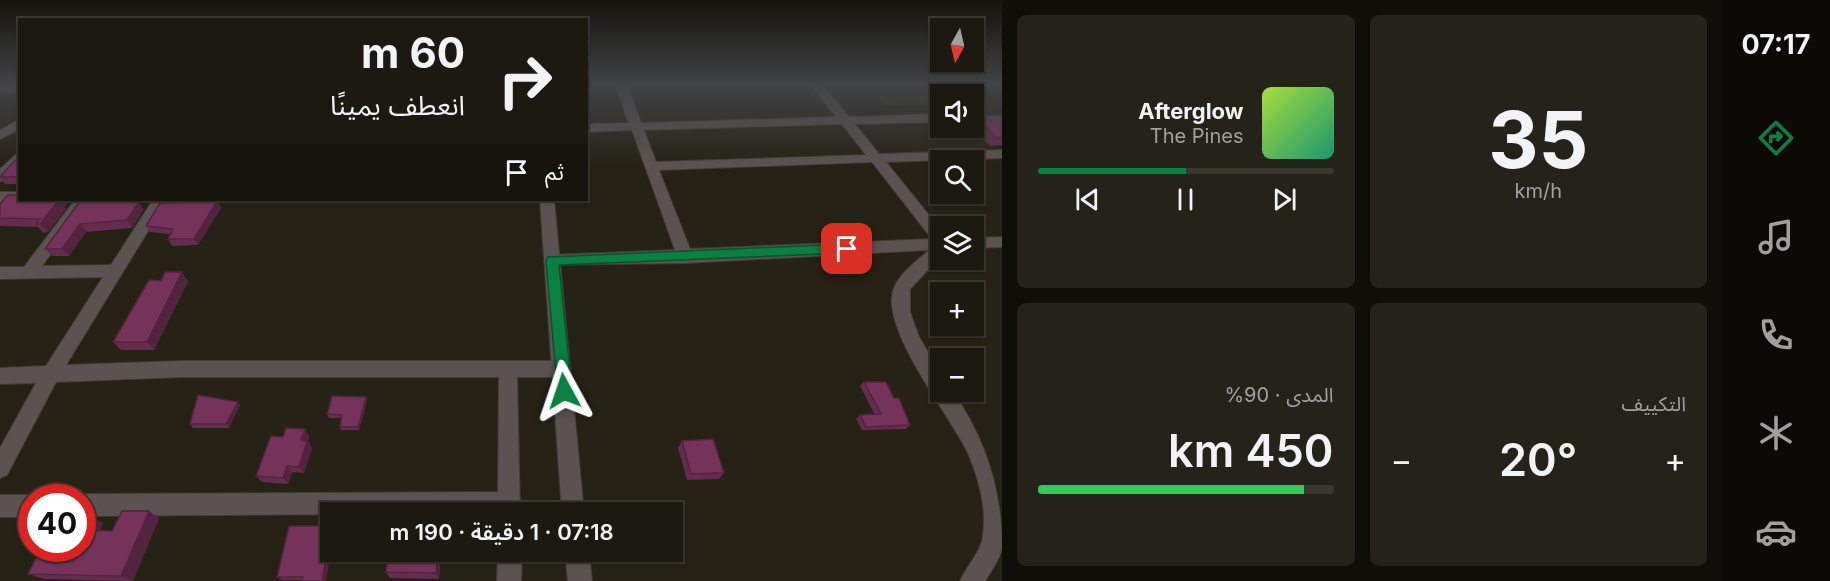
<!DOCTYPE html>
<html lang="ar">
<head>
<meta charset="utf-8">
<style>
	body { margin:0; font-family:Inter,"Noto Sans Arabic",sans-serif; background:#252319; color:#f1f3f6; direction:rtl; height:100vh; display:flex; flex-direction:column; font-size:22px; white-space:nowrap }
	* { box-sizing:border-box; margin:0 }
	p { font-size:20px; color:#a0a19f }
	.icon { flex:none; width:33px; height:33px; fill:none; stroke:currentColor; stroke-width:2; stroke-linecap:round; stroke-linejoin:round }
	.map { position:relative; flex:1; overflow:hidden; direction:ltr }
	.details { display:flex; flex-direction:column; gap:15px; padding:15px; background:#0f0e09; width:720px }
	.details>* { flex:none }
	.banner { position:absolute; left:18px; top:18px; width:570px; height:183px; border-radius:0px; box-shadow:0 2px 4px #0004,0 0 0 2px #3a3830; direction:rtl; background:#1c1a10; color:#f1f3f6; overflow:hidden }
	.needle { width:39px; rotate:188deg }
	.tools { position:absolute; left:930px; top:18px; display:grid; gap:12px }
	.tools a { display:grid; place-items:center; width:54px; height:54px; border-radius:0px; background:#1c1a10; box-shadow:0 2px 4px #0004,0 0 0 2px #3a3830; font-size:30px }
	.speed { position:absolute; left:18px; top:484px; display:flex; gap:12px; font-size:30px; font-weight:700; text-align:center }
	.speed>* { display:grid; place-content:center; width:78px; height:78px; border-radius:50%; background:#1c1a10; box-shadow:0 2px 4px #0004,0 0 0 2px #3a3830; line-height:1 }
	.speed .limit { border:9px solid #d22; background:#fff; color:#111 }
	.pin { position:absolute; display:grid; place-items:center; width:51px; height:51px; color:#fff; margin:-26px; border-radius:12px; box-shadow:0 3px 9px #0006 }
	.me { position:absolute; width:66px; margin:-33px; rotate:355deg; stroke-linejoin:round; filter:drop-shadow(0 0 4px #0008) }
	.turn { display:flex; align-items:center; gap:21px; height:126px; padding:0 24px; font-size:27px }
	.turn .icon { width:78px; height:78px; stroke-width:2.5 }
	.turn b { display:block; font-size:42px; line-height:51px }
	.then { display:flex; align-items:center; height:57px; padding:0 24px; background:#0003; gap:12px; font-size:22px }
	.big { font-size:45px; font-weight:600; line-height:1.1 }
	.details .card { flex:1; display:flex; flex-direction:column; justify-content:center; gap:9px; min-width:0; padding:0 21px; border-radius:9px; background:#252319 }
	.details .dial { align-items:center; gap:0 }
	.dial b { font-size:78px; line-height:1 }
	.song { display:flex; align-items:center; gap:18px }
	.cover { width:72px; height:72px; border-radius:9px; background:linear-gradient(135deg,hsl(80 70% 55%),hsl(160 70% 35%)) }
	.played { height:6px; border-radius:3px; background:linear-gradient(90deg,#0b8043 50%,#3a3830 50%) }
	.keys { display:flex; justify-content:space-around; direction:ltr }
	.heat { display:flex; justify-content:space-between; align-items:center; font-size:33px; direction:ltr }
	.charge { height:9px; border-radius:4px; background:linear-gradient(90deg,#34c759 90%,#3a3830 0) }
	.details .tiles { flex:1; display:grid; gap:15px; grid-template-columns:repeat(2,1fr) }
	.trip { position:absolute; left:320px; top:502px; width:363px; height:60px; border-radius:0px; background:#1c1a10; box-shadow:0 2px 4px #0004,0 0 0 2px #3a3830; font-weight:600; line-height:60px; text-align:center; direction:rtl }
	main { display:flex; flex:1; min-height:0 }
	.tabs { display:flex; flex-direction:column; width:108px; justify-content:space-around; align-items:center; background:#0b0a06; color:#a0a19f }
	.tabs .icon { width:42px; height:42px }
	.tabs .active { color:#0b8043 }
	.tabs b { font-size:27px; color:#f1f3f6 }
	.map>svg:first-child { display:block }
	.education { fill:#34261a }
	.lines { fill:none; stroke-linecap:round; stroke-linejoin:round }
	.minor-casing { stroke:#413d31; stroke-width:2 }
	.tertiary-casing { stroke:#413d31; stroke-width:2 }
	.minor { fill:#5b5351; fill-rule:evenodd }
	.tertiary { fill:#5b5351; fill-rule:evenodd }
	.wall { fill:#652c4f }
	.shaded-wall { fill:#522440 }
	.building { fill:#75335c; stroke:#522440; stroke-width:1.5 }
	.route { fill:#0b8043; stroke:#07532c; stroke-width:1.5 }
</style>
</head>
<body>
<main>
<nav class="tabs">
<b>07:17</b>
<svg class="icon active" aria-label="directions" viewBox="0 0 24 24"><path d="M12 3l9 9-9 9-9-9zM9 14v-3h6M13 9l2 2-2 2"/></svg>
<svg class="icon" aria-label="music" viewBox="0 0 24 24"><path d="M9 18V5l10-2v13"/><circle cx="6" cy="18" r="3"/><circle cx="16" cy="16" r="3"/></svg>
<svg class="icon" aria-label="phone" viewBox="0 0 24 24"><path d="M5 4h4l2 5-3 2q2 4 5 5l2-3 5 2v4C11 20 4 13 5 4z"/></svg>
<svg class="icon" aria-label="climate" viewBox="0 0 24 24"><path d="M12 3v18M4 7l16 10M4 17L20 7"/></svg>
<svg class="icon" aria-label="car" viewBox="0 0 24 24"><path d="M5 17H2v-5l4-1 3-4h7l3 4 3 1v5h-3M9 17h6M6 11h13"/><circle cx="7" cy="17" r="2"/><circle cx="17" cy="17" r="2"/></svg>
</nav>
<section class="details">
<div class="tiles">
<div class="card dial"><b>35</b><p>km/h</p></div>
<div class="card">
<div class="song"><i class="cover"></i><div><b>Afterglow</b><p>The Pines</p></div></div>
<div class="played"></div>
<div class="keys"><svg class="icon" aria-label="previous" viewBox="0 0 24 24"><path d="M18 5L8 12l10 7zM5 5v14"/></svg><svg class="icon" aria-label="pause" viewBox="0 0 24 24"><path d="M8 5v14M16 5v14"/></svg><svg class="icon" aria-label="next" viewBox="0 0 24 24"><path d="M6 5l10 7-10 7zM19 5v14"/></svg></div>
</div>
<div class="card"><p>التكييف</p>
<div class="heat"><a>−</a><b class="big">20°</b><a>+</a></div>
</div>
<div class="card"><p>المدى · 90%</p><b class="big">450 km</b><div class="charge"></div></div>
</div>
</section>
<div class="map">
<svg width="1002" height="581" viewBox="0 0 1002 581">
	<rect width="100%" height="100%" fill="#262215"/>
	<!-- education -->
	<path class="education" d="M940,95V104L886,105L878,97Z"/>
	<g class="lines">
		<!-- minor casing -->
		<g class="minor-casing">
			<path id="minor" d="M615,85H627L641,123L836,117L811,85H823L849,117L940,114V122L855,124L879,154L1002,150V158L886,162L940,229V257L910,289V312L919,337L940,372V392H953C985,438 1002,490 1002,548C1000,559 991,571 985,581H960C966,567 981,552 983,536C987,507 979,478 967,451C949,414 882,331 893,291C898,274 916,262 929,250L685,263L546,265L544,261L552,255L675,250L632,130L586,132V124L629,123ZM842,124L866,155L656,162L644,130ZM872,162L932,239L690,249L659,170Z
				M0,86H20V92H0Z
				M20,119V129L0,139V130Z
				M20,151V164L5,180L0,181V169Z
				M0,192H20V200H25L0,202Z
				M75,200H89L42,266L111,265L153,200H167L66,365L181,361H562L569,363L571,369L569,375L562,377H517L520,513L82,516V498H74L82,494L498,492L499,377H181L56,382L7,475L0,478V448L36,383L0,384V368L46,366L103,277L0,279V267H24Z
				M1002,237V247L974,248V238Z
				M0,495H32L39,498H32V517H0Z
				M498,552H522L521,581H497Z"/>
		</g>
		<!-- tertiary casing -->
		<g class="tertiary-casing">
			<path id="tertiary" d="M540,200H554L584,513H562Z
				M565,552H589L592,581H568Z"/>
		</g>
		<!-- minor -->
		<use href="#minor" class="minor"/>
		<!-- tertiary -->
		<use href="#tertiary" class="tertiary"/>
	</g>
	<!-- wall -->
	<path class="wall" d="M974,115H1002V145L990,146L972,128H974Z
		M20,160V184H5L0,178V177Z
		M20,200H63L67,204L64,207L66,209L48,232L43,233L38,227L0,226V218Z
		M80,201L144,209L132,228L86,232L69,256H52L45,249Z
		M217,201L221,208L198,245L172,246L168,239L170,234L150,232L146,226Z
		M188,281L154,350H121L113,342Z
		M864,382L910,425L906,429L862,430L856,419L860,415H875L860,386Z
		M366,397L367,401L359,430H341L340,427L341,418H329L327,414Z
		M238,402L240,405L229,428H193L190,424Z
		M309,436L308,441L312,448L304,473L292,472L288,484L262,482L256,476Z
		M682,441L724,473L719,479L687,480L678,448Z
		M159,518L133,581L44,579L28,574L103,523L100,530L112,531Z
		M330,526L303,580H282L277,577Z
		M441,552L439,579L390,578L386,572Z"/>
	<!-- shaded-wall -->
	<path class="shaded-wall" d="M57,200H63L67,204L64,207L66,209L48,232L40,224Z
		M217,201L221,208L198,245L194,239Z
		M139,202L144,209L132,228L127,220Z
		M80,224L86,232L69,256L62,249Z
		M182,272L188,281L154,350L147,342Z
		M366,397L367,401L359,430L358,427Z
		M238,402L240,405L229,428L226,424Z
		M305,429L309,436L308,441L312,448L304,473L299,467L301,440Z
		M287,466L292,472L288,484L283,478Z
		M149,511L159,518L133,581H132L121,576Z
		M91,516L103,523L97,537L85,530Z
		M330,537V552H331L326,581H322Z
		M438,552H441L439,579L436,573Z"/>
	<!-- building -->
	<path class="building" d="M974,115H1002V138H997Z
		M15,160H20V177H0Z
		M8,195H20V200H57H56H59L40,224H36L40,219L0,218V204Z
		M80,201L139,202L127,220L80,224L62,249H45Z
		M217,201L194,239H168L173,229L146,226L160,203Z
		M165,272H182L147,342H113L149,280L161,281Z
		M864,382H886L894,398H899L910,425L866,427L860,415L881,414Z
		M198,395L238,402L226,424H190Z
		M332,396L366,397L358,427H340L342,415L327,414Z
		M286,428L305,429L301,440L307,441L299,467L287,466L283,478L256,476L271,436L283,437Z
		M713,439L724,473L691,474L682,441Z
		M122,511H149L121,576L28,574L41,549H82V516H91L85,530L112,531Z
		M289,526H330V537L322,581H302L303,577H277Z
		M389,552H438L436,573L386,572Z"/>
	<!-- sky -->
	<linearGradient id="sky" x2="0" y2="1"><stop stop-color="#15130c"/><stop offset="0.51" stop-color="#414446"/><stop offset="1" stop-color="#414446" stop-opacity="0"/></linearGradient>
	<rect width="1002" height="166" fill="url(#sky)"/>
	<!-- route -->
	<path class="route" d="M847,244L854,249L847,253L559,265L572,391L569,396L564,398L558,396L546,261L548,257Z"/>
</svg>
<div class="tools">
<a><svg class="needle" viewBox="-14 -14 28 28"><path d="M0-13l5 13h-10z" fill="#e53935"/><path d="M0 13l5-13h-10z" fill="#a0a19f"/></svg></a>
<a><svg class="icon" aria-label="sound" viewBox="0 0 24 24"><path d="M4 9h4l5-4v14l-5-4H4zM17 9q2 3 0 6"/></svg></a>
<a><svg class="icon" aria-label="search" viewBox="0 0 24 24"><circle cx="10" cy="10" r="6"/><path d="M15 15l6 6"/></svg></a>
<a><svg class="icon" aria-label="layers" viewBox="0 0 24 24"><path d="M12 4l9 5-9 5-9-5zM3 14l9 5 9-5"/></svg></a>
<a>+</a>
<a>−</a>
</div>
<div class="speed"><div class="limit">40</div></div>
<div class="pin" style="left:847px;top:249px;background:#d93025"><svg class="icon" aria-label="arrive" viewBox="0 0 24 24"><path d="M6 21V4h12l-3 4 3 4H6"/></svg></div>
<svg class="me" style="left:564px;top:391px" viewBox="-20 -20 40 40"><path d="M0-17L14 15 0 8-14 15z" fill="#0b8043" stroke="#fff" stroke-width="4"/></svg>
<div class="trip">07:18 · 1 دقيقة · 190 m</div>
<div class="banner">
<div class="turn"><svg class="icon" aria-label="right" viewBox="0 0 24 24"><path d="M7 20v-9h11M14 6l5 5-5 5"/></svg><div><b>60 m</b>انعطف يمينًا</div></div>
<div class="then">ثم<svg class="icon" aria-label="arrive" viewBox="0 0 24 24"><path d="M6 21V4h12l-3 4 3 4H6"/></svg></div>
</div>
</div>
</main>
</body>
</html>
